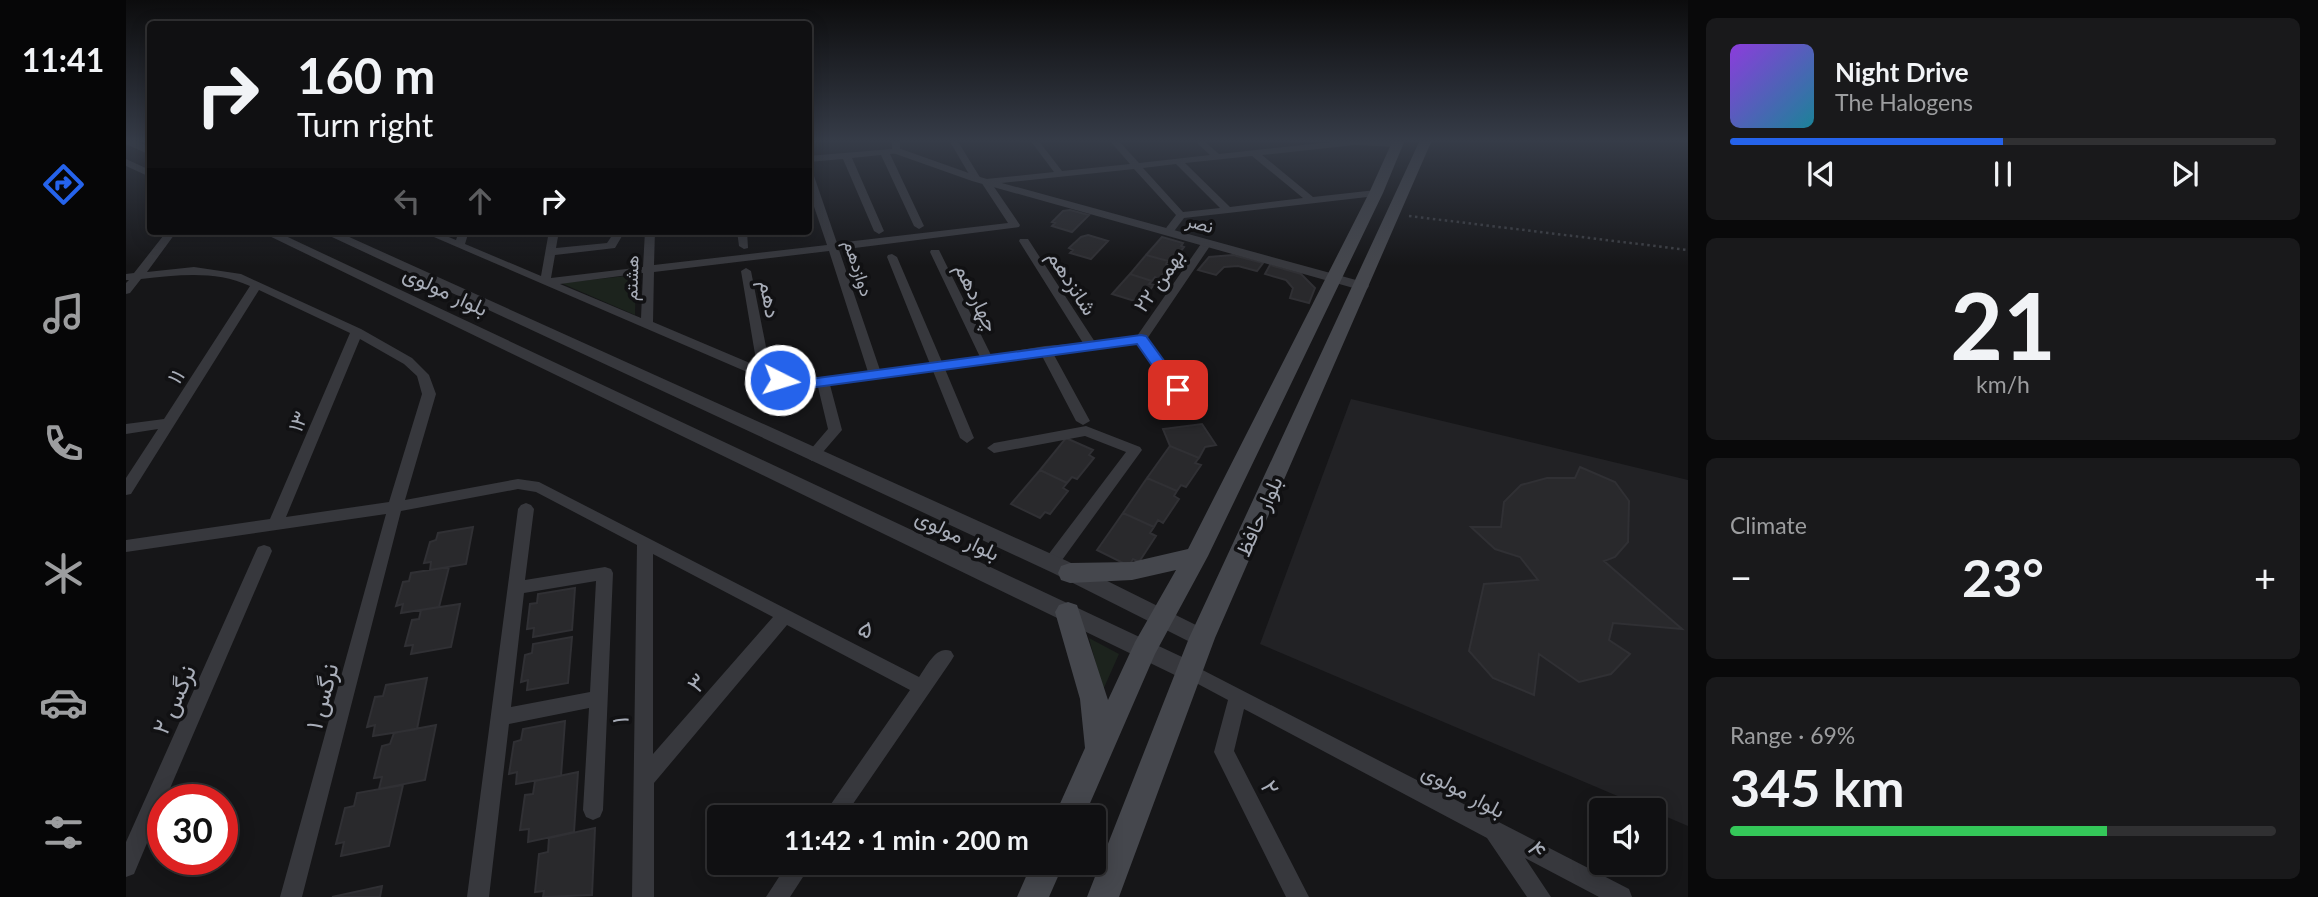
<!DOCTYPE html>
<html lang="en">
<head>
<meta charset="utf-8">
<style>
	body { margin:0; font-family:Lato,Vazirmatn,sans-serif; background:#19191b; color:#f1f3f6; height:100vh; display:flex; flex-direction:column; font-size:26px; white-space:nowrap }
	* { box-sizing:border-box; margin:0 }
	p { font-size:23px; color:#9c9d9f }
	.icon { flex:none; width:38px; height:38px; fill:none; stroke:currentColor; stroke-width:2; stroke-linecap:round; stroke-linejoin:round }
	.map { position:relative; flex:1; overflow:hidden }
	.drawer { display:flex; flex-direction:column; gap:18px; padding:18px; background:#09090a; width:630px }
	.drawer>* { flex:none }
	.guide { position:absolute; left:21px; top:21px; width:665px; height:214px; border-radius:7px; box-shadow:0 4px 18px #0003,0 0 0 2px #303032; background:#101012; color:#f1f3f6; overflow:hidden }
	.tools { position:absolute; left:1463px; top:798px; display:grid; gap:14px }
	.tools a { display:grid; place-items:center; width:77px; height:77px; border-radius:7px; background:#101012; box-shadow:0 4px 18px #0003,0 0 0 2px #303032; font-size:35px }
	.speed { position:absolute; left:21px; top:784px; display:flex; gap:14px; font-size:35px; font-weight:700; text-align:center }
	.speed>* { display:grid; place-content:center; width:91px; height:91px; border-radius:50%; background:#101012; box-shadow:0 4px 18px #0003,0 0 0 2px #303032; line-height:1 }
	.speed .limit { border:10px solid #d22; background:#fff; color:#111 }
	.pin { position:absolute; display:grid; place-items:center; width:60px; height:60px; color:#fff; margin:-30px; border-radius:14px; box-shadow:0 4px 10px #0006 }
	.me { position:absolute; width:77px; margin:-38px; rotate:95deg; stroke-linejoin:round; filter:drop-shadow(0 0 5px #0008) }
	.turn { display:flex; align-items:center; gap:24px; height:147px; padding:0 35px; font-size:32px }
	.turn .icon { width:91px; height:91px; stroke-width:2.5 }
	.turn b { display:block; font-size:49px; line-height:60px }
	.lanes { display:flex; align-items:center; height:66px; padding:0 35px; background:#0003; justify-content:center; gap:35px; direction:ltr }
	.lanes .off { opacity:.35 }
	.big { font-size:52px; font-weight:700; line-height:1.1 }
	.drawer .card { flex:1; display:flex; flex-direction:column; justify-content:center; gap:10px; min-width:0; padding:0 24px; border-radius:10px; background:#19191b }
	.drawer .dial { align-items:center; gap:0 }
	.dial b { font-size:91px; line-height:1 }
	.song { display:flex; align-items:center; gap:21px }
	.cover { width:84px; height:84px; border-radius:10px; background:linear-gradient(135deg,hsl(270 70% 55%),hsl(190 70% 35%)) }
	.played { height:7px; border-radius:4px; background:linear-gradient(90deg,#2563eb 50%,#303032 50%) }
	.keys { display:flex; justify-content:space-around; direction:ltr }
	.heat { display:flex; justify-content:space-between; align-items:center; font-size:38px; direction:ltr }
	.charge { height:10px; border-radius:5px; background:linear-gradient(90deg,#34c759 69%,#303032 0) }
	.trip { position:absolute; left:581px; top:805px; width:399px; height:70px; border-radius:7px; background:#101012; box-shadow:0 4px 18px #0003,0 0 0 2px #303032; font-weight:700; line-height:70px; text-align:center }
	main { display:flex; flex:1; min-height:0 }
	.dock { display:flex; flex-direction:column; width:126px; justify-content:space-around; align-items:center; background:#060607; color:#9c9d9f }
	.dock .icon { width:49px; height:49px }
	.dock .current { color:#2563eb }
	.dock b { font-size:32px; color:#f1f3f6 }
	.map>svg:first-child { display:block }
	.built { fill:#222225 }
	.green { fill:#1c231d }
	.building { fill:#29292c; stroke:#303034; stroke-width:2 }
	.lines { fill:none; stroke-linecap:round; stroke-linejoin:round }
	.path { stroke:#3d3f44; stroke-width:2.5; stroke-dasharray:2.5 3.5; stroke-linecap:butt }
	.minor { fill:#37383d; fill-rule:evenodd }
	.tertiary { fill:#37383d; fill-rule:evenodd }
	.secondary { fill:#45474d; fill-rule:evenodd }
	.route { fill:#2563eb; stroke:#184099; stroke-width:2 }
	.labels { text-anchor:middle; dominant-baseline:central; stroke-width:7; stroke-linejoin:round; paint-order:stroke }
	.far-street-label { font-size:18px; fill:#a8adb8; stroke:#111113 }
	.street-label { font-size:21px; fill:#a8adb8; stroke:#111113 }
	.near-street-label { font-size:24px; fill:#a8adb8; stroke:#111113 }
</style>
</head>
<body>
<main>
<nav class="dock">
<b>11:41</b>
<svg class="icon current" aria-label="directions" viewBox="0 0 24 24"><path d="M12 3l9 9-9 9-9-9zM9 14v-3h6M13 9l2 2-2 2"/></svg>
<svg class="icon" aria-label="music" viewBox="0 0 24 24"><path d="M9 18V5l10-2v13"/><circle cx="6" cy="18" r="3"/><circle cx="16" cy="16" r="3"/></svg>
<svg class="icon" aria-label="phone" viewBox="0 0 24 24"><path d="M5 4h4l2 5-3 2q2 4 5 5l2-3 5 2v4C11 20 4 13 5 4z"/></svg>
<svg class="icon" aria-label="climate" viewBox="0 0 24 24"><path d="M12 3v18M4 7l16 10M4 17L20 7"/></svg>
<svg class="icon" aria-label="car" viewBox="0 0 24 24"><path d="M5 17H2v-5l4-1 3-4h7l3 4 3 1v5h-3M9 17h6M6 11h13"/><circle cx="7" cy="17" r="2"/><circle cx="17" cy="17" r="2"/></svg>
<svg class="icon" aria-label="filters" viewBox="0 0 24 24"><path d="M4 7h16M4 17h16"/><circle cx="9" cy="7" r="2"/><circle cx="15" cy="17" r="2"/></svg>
</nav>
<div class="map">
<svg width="1562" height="897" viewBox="0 0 1562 897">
	<rect width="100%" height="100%" fill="#161618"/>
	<!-- built -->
	<path class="built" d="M1225,399L1562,480V826L1134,644Z"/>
	<!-- green -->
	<path class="green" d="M510,275L509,315L435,283Z
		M963,638L993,654L977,690Z"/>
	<!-- building -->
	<path class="building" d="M944,210L963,215L946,232L926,226L929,223L926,222L937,211Z
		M962,235L982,241L965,259L944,253L947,250L943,248L955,237Z
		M1036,237L1057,243L1055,246L1058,247L1049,259L1045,258L1042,261L1020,255Z
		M1020,255L1042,261L1040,264L1043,266L1033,279L1029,277L1026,281L1004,274Z
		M1107,255L1137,263L1131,271L1112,266L1098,267L1090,275L1072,270L1083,257Z
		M1144,265L1175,274L1189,288L1183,303L1164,298L1167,288L1160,280L1139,274Z
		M1004,274L1026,281L1023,284L1028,285L1016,299L1012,298L1009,301L986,294Z
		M1076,424L1090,445L1079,447L1073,458L1044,446L1037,429Z
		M940,438L967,450L963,455L968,458L951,479L946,477L941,483L914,470Z
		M1044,446L1073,458L1069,463L1075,465L1060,487L1055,485L1051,491L1021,478Z
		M1454,467L1489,482L1503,501L1502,542L1489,557L1478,561L1556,629L1487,623L1483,640L1504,654L1485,674L1453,682L1413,654L1408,695L1367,678L1343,651L1358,584L1412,580L1394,557L1369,549L1345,527H1375L1378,502L1395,485L1421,478H1449Z
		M914,470L941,483L937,488L942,491L924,514L919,512L914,518L885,504Z
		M1021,478L1051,491L1048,496L1053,499L1037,523L1032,520L1028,527L997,513Z
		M997,513L1028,527L1024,533L1030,536L1013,562L1007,559L1003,566L971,550Z
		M347,527L340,564L304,570L305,562L298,563L304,542L310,540L312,533Z
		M323,567L313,607L275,613L277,604L270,606L277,582L283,581L285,573Z
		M449,588L446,630L407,637L408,628L401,629L404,604L411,603L412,594Z
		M334,604L325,647L285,654L287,645L279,646L286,620L293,619L295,610Z
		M446,637L442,683L401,690L402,680L395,682L399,655L406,653L407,644Z
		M301,678L291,729L247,736L249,725L241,727L249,697L257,696L260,685Z
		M439,721L435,776L390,784L391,772L383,774L388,742L395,740L397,729Z
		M310,725L299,780L253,789L256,777L248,778L256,746L264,744L268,733Z
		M452,772L448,832L402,842L403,829L394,830L399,795L407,794L409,781Z
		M277,785L263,846L215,856L218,842L210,844L219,808L228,806L231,793Z
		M469,828L466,895L417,897L418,891L409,892L413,854L422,852L423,838Z
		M256,886L254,897H206Z"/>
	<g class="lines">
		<!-- path -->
		<path class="path" d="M1283,216L1562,250"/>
		<!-- minor -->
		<path class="minor" d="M766,140H774V153L764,154L798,226L793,229L788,226L755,155L726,158L758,231L753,234L748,231L717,159L682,162V156L766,149Z
			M823,140H831L855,179L853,181H847Z
			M904,140H912L936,171L1004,164L983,140H992L1013,163L1084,155L1068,140H1077L1093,154L1224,140L1271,141L1275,144L1271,147L1229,145L1136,155L1187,197L1250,190L1255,193L1250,196L1058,218L1046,234L1042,235L1037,232L1050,215L1008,169L866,184L894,225L893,227L713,250L754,370L804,364L761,257L762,255L766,254L771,257L816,362L854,357L804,252L805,250H813L814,252L865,355L919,346L957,343L893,241L894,239H902L969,342L1011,336L1077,241H1085L1086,243L1021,339L1071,408L1069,411H1059L1012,343L928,355L964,421L957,425L950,421L916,356L819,369L848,438L841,443L834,438L807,371L704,385L716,430L691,459L686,461L679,456L702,429L692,387L668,390L635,378L294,231H308L330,240L333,231H343L339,244L415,276L423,231H433L430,248L481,243L489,231H499L489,248L429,255L425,278L517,267L519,231H529L528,265L701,245L682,189V170L687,173L711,243L882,223L855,182L860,179L928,172ZM1126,156L1177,198L1104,207L1059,163ZM1050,164L1094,208L1057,212L1017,168ZM703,251L742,372L669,382L645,372L625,271L620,268L615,271L631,366L527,322L528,272ZM517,273L515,318L434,284Z
			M41,231H51L21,272L68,267L115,274L235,329L286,358L303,375L310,394L279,500L392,479L413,482L793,677C801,666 810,645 825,651L828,656L825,661L718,817H696L784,690L661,625L528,783V897H506L511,545L410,492L392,489L275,511L176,897H154L260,514L0,552V540L144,519L224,333L133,290L5,494L0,495V478L32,429L0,434V424L38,419L124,286C89,270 53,275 15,279L4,293L0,294V283L3,280H0V274L8,273ZM234,339L278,364L291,376L296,394L263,502L160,517ZM527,554L647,617L527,754Z
			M611,231H621L622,248L618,249L613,246Z
			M960,426L1014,447L1016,450L931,567L925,569L919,567L917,563L919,559L1000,452L959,436L868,453L861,448L868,443Z
			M400,503L405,505L408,509L399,580L479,567L485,569L487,573L477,810L474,817L467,820L460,817L457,810L463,708L383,724L363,897H341L392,509L395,505ZM470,581L464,692L385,707L398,593Z
			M138,545L144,547L146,551L39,800H37V805L8,874L0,877V842L130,551L132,547Z
			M1063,663L1503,889L1506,897H1473L1399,858L1425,897H1401L1361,838L1118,709L1108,751L1183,897H1160L1088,752L1102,700L1057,676L1054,671L1057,666Z
			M662,863H686L664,897H640Z"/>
		<!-- tertiary -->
		<path class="tertiary" d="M0,140H9L24,148V155L0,144Z
			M767,149H775L854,177L1241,283L1243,286L1241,289H1231L846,181L767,153Z
			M0,159L24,170V177L0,166Z
			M133,231H149L1071,664L1074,671L1071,678L1063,681L1055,678Z
			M193,231H210L941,561L1084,632L1087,638L1084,644L1076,647L1068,644L927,573Z"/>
		<!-- secondary -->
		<path class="secondary" d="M1267,140H1279L1257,193L1082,556L1029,654L958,817H928L959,748L954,699L929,612L933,605L942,602L951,605L982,700L1009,642L1050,570L1006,580L944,583L935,580L932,573L935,566L944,563L1006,562L1062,549L1243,193Z
			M1294,140H1306L1089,638L993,897H961L1063,638Z
			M906,863H938L923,897H891Z"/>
	</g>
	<!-- sky -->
	<linearGradient id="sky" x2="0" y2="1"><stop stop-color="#0c0c0d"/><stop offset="0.53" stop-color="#363c48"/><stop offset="1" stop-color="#363c48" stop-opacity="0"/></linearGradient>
	<rect width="1562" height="266" fill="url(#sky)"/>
	<!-- route -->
	<path class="route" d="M1015,335L1020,336L1057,387L1059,390L1057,394H1046L1011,344L668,390L647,380L654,376L669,381Z"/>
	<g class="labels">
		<!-- far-street labels -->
		<g class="far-street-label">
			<text transform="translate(1074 223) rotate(15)">نصر</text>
			<text transform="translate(733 268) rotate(72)">دوازدهم</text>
			<text transform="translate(505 278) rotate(-88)">هشتم</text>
		</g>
		<!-- street labels -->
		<g class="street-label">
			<text transform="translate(1032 280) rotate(-55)">۲۲ بهمن</text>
			<text transform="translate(947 282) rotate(57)">شانزدهم</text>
			<text transform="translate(320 290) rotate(25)">بلوار مولوی</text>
			<text transform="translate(852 297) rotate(64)">چهاردهم</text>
			<text transform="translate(645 299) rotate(80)">دهم</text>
			<text transform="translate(49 376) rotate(-57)">۱۱</text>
			<text transform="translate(171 421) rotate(-67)">۱۳</text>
			<text transform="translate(1132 516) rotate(-66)">بلوار حافظ</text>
			<text transform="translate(832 534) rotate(26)">بلوار مولوی</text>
			<text transform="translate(1338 790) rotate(28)">بلوار مولوی</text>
		</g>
		<!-- near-street labels -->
		<g class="near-street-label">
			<text transform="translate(741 628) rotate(28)">۵</text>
			<text transform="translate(570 682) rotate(-49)">۳</text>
			<text transform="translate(195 696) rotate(-75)">نرگس ۱</text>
			<text transform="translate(47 699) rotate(-66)">نرگس ۲</text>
			<text transform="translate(493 720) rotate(-89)">۱</text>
			<text transform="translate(1145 787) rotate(63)">۲</text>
			<text transform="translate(1412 849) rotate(55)">۴</text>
		</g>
	</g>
</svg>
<div class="tools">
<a><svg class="icon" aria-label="sound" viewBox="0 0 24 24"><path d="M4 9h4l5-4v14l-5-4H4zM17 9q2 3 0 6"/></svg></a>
</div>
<div class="speed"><div class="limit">30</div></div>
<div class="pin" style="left:1052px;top:390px;background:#d93025"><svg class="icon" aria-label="arrive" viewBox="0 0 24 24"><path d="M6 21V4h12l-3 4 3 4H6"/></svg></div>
<svg class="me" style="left:654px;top:380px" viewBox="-20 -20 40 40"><circle r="17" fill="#2563eb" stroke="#fff" stroke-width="3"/><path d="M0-11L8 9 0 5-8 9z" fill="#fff"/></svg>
<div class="trip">11:42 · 1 min · 200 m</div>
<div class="guide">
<div class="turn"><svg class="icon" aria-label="right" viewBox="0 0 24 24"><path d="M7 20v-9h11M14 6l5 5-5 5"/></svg><div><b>160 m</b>Turn right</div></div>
<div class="lanes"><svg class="icon off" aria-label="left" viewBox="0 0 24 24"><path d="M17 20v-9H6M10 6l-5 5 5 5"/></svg><svg class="icon off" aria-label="ahead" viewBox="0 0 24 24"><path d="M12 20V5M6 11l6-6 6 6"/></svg><svg class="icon" aria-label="right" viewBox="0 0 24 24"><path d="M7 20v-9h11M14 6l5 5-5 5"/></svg></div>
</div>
</div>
<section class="drawer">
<div class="card">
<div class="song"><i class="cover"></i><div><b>Night Drive</b><p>The Halogens</p></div></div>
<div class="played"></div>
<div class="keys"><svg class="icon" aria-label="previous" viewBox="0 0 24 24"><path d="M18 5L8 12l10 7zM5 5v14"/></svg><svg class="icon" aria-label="pause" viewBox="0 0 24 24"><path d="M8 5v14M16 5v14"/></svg><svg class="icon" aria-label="next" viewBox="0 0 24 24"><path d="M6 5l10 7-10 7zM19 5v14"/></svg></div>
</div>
<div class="card dial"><b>21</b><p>km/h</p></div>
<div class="card"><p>Climate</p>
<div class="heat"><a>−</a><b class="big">23°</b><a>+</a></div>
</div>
<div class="card"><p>Range · 69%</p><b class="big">345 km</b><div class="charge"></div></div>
</section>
</main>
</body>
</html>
